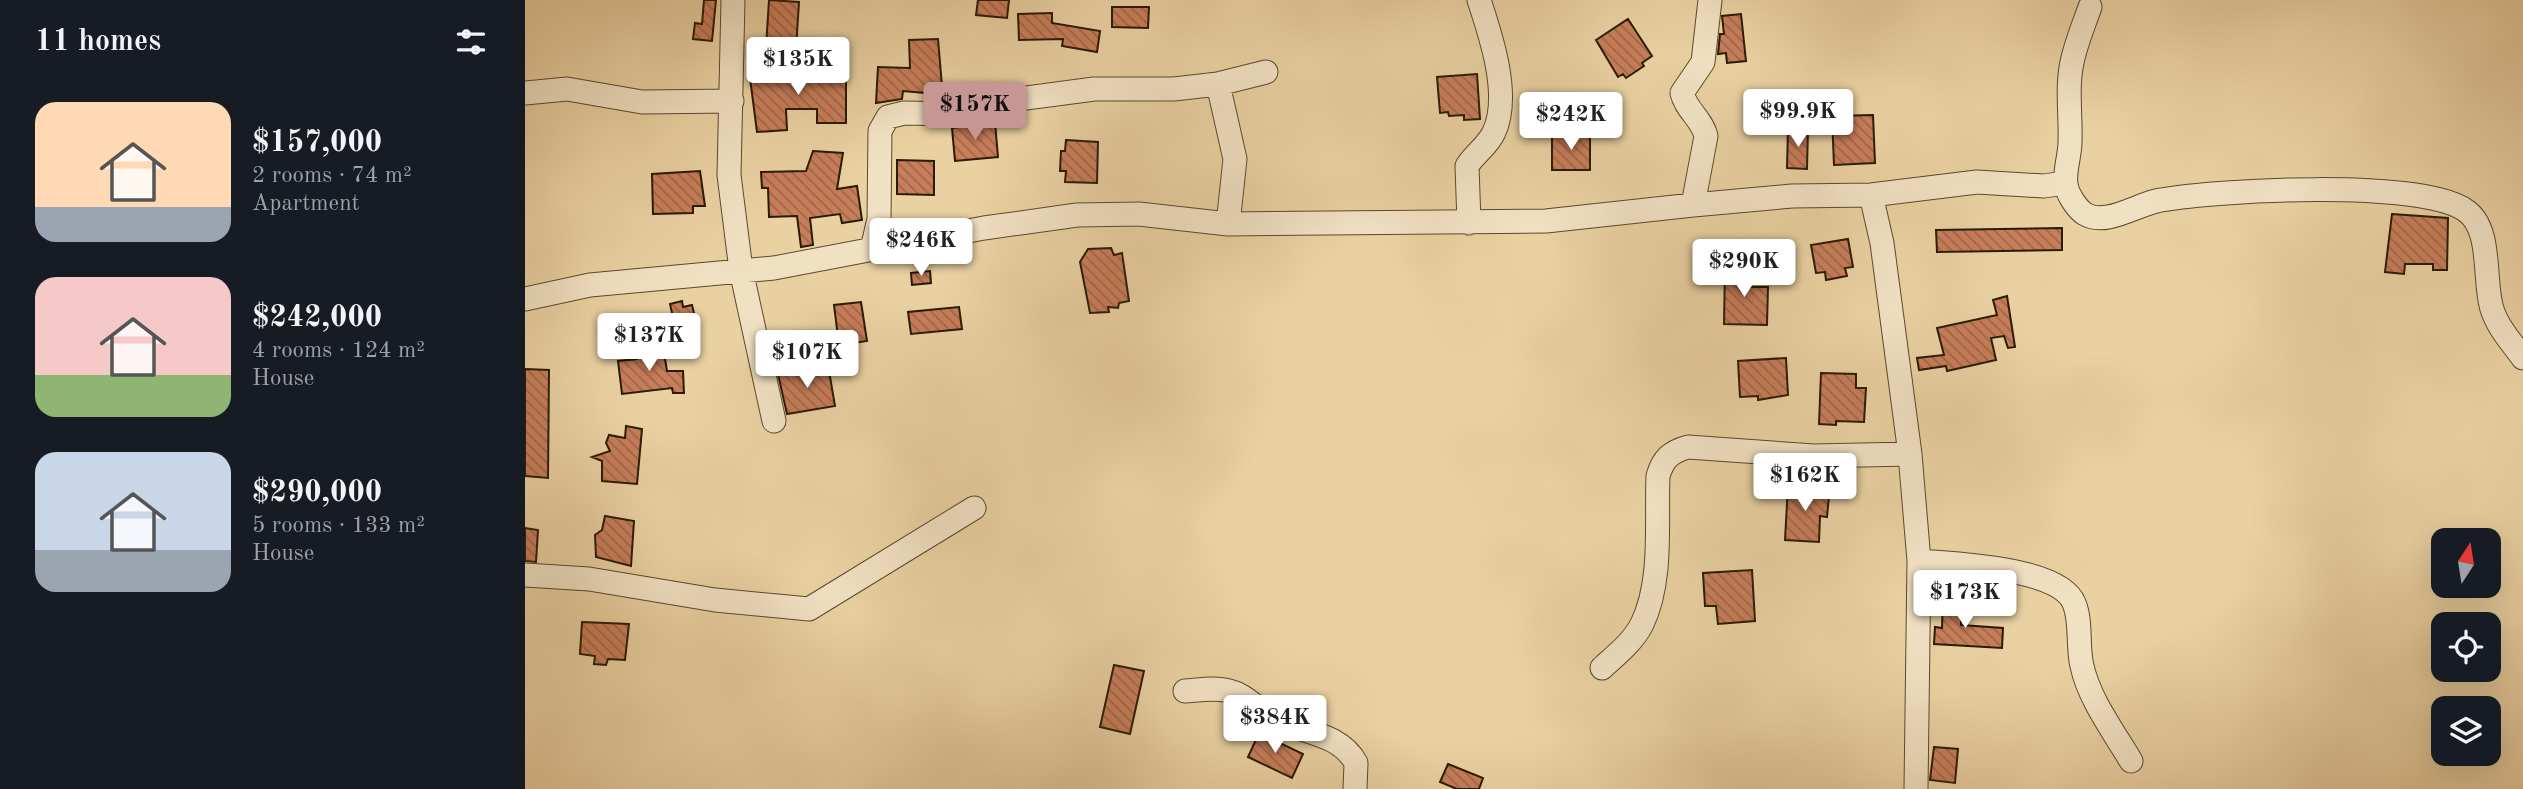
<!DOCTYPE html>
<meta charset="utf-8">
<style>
:root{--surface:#171b24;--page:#242831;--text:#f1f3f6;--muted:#9ea1a6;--accent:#c59692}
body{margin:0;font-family:"Old Standard TT",serif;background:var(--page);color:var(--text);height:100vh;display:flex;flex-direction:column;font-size:26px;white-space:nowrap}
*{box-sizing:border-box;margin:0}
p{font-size:23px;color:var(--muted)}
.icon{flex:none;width:38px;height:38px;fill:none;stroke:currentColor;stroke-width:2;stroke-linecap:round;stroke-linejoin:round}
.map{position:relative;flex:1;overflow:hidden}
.panel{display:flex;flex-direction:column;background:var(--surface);width:525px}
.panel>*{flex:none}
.needle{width:46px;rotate:12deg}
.fabs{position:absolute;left:1906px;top:528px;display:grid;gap:14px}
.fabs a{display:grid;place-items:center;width:70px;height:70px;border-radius:14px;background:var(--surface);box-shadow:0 7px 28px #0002;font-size:35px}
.price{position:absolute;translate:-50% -60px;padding:0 16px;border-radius:7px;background:#fff;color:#222;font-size:23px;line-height:46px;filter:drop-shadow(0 2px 4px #0008)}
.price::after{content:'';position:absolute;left:50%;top:42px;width:21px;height:16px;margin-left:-10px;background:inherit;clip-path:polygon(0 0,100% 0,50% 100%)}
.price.active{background:var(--accent);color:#111}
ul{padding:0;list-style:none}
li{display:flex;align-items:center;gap:21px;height:175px;padding:0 35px}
li span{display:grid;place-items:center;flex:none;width:196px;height:140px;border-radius:21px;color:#555}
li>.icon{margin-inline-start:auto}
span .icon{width:84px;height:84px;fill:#fffc;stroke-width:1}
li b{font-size:30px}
h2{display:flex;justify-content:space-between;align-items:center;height:84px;padding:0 35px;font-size:30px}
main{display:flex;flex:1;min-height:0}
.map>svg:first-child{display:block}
</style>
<main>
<section class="panel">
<h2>11 homes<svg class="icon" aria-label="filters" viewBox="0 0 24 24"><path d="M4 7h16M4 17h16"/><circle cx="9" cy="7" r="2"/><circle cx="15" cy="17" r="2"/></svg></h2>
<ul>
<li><span style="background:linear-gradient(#ffd9b3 75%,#9aa5b1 0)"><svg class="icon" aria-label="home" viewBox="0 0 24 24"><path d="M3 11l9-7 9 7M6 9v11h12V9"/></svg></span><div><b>$157,000</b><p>2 rooms · 74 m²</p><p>Apartment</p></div></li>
<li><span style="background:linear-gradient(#f6c9c9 70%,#8fb573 0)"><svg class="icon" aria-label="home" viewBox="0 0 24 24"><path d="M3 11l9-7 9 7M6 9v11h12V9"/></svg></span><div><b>$242,000</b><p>4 rooms · 124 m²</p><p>House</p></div></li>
<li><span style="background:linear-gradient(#c9d6e8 70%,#9aa5b1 0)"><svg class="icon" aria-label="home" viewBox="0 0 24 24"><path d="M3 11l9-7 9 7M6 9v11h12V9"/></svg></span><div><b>$290,000</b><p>5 rooms · 133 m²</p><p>House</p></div></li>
</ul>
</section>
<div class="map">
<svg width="1998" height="789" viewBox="0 0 1998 789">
<defs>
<pattern id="building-back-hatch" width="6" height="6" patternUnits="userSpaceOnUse" patternTransform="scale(1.75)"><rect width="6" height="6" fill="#c77e5a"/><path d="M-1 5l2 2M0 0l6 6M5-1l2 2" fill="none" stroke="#a26648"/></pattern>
</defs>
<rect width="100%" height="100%" fill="#ead1a2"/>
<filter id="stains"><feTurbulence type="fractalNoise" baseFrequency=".00286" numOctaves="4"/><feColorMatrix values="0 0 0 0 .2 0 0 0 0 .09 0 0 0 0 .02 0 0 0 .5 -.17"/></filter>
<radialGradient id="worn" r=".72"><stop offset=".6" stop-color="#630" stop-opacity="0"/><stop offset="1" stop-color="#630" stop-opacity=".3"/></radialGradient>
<!-- building -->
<path fill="url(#building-back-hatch)" stroke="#2a1a06" stroke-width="2" d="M179 0H191L187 41 168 39 170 23 177 24Z
M244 0 274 2 271 49 241 47Z
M453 0H484L482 18 451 15Z
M587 7H624L623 28 587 27Z
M527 13V23L575 31 572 52 537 46 538 39 494 40 493 14Z
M1216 14 1221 61 1202 63 1201 53 1193 54 1195 34H1199L1197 16Z
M1103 19 1127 56 1117 63 1119 66 1101 78 1098 74 1093 77 1071 40Z
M413 39 418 98 400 99V93L378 91 377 99 351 103 353 67 385 68 384 40Z
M290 71H321V123H292V109H261L262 130 232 132 225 78H230L229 74Z
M952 74 955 119 939 120V115L924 116 923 112 915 113 912 77Z
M1261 90 1264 114 1233 117 1231 94Z
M1348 115 1350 163 1309 165 1307 116Z
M470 122 473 157 430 161 427 128Z
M1263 129H1283L1282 169 1262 168Z
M1027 133H1065V170H1027Z
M541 140 573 142 572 183 540 182 541 171H535L536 151H540Z
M288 151 318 153 312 189 332 186 337 220 317 223 315 214 285 218 288 245 276 247 272 216 244 217 243 188H237L236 172 281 171Z
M372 160 409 161V195L372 194Z
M175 171 180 206H168V213L128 214 127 174Z
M1867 214 1923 218 1922 270H1908V264H1880L1879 274 1860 272Z
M1537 228V250L1412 252 1411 230Z
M1323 239 1328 267 1320 268 1322 276 1301 280 1300 272 1291 273 1286 245Z
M586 248 589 255 597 253 604 301 594 303 593 308 583 307 584 312 565 313 555 262 563 249Z
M1200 265H1222V287H1243L1242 325 1199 324Z
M405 271 406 283 387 285 386 273Z
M1482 296 1490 347 1483 348 1479 336 1466 338 1471 360 1422 371 1421 366 1394 370 1392 358 1419 355 1412 328 1472 315 1468 300Z
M157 301 158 307 167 305 173 330 152 335 145 304Z
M336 302 342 341 314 345 309 305Z
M434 307 437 329 386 334 383 312Z
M138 347 142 371H158L159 393H148L147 388 97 394 93 361 112 359 111 351Z
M1261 358 1263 395 1233 400V396L1215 397 1213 361Z
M303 365 310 406 262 414 253 374Z
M0 369 24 370 23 478 0 476Z
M1296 373 1331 374V388H1341L1339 422 1311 421V425L1294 424Z
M101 426 117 429 112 484 77 481V461L67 457 85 451 81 443 84 435 100 438Z
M1263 485 1299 487V496H1304L1302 517 1295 516 1294 542 1260 540Z
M80 516 109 521 106 566 71 557 70 535 77 530Z
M0 528 13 530 11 562 0 561Z
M1227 570 1230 621 1193 624 1191 606H1180L1178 573Z
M1418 599 1437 601 1436 625 1478 628 1477 648 1409 644 1410 627 1417 628Z
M57 622 104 624 100 660 83 659 81 665 69 664 70 656 55 654Z
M589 665 619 671 605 734 575 727Z
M734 733 778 754 767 778 723 757Z
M1409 747 1433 749 1430 783 1405 780Z
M923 764 958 778 954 789H932L915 782Z"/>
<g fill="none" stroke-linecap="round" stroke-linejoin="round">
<defs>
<path id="minor" d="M208 0 204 175 216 270 249 421
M1565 7C1559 24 1552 41 1548 58 1541 85 1546 114 1545 142 1545 155 1539 172 1541 184 1542 194 1552 209 1560 214 1581 227 1614 203 1636 200 1694 190 1893 179 1940 210 1968 228 1958 281 1967 309 1973 328 1987 343 1998 358
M693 84 710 159 703 224
M0 93 42 89 117 102 207 101
M1346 195 1357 243 1385 454 1394 561 1391 789
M1168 205 1181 136C1177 119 1161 110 1157 93L1178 62 1185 0
M944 223 942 166C950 153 963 146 969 132 986 96 966 36 954 0
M347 249 354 219 355 131 363 117 379 113 435 114 487 100 569 89H649L693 84 741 72
M0 299 65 285 249 268 459 228 552 215 614 214 703 224 1021 221 1168 205 1267 196 1346 195 1452 182 1519 186 1540 183
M1394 561C1428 564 1534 567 1549 603 1557 622 1552 646 1557 666 1564 699 1589 732 1606 761
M0 575 64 579 190 600 284 609 449 508
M1077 668C1091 655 1108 642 1117 624 1138 581 1131 522 1133 476 1138 459 1145 452 1163 447L1289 456 1385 454
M660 691C674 690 691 687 704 691 721 695 731 709 746 717 773 733 814 731 831 763L830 789"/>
</defs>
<!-- minor casing -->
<use href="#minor" stroke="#5a482d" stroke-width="25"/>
<!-- minor -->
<use href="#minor" stroke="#f1e1c3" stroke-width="23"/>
</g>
<rect width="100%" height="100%" filter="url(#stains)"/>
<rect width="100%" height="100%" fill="url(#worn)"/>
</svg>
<div class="fabs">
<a><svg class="needle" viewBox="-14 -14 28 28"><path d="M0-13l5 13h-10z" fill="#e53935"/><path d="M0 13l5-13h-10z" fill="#9ea1a6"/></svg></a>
<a><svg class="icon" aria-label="locate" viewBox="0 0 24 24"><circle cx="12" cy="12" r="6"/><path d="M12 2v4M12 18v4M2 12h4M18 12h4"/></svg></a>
<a><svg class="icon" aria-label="layers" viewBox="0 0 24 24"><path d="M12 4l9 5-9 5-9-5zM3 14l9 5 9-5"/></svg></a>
</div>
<b class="price" style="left:273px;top:97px">$135K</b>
<b class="price active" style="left:450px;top:142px">$157K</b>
<b class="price" style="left:1273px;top:149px">$99.9K</b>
<b class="price" style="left:1046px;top:152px">$242K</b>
<b class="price" style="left:396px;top:278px">$246K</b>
<b class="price" style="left:1219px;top:299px">$290K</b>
<b class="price" style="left:124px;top:373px">$137K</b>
<b class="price" style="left:282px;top:390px">$107K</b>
<b class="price" style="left:1280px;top:513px">$162K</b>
<b class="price" style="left:1440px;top:630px">$173K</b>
<b class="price" style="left:750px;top:755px">$384K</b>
</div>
</main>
